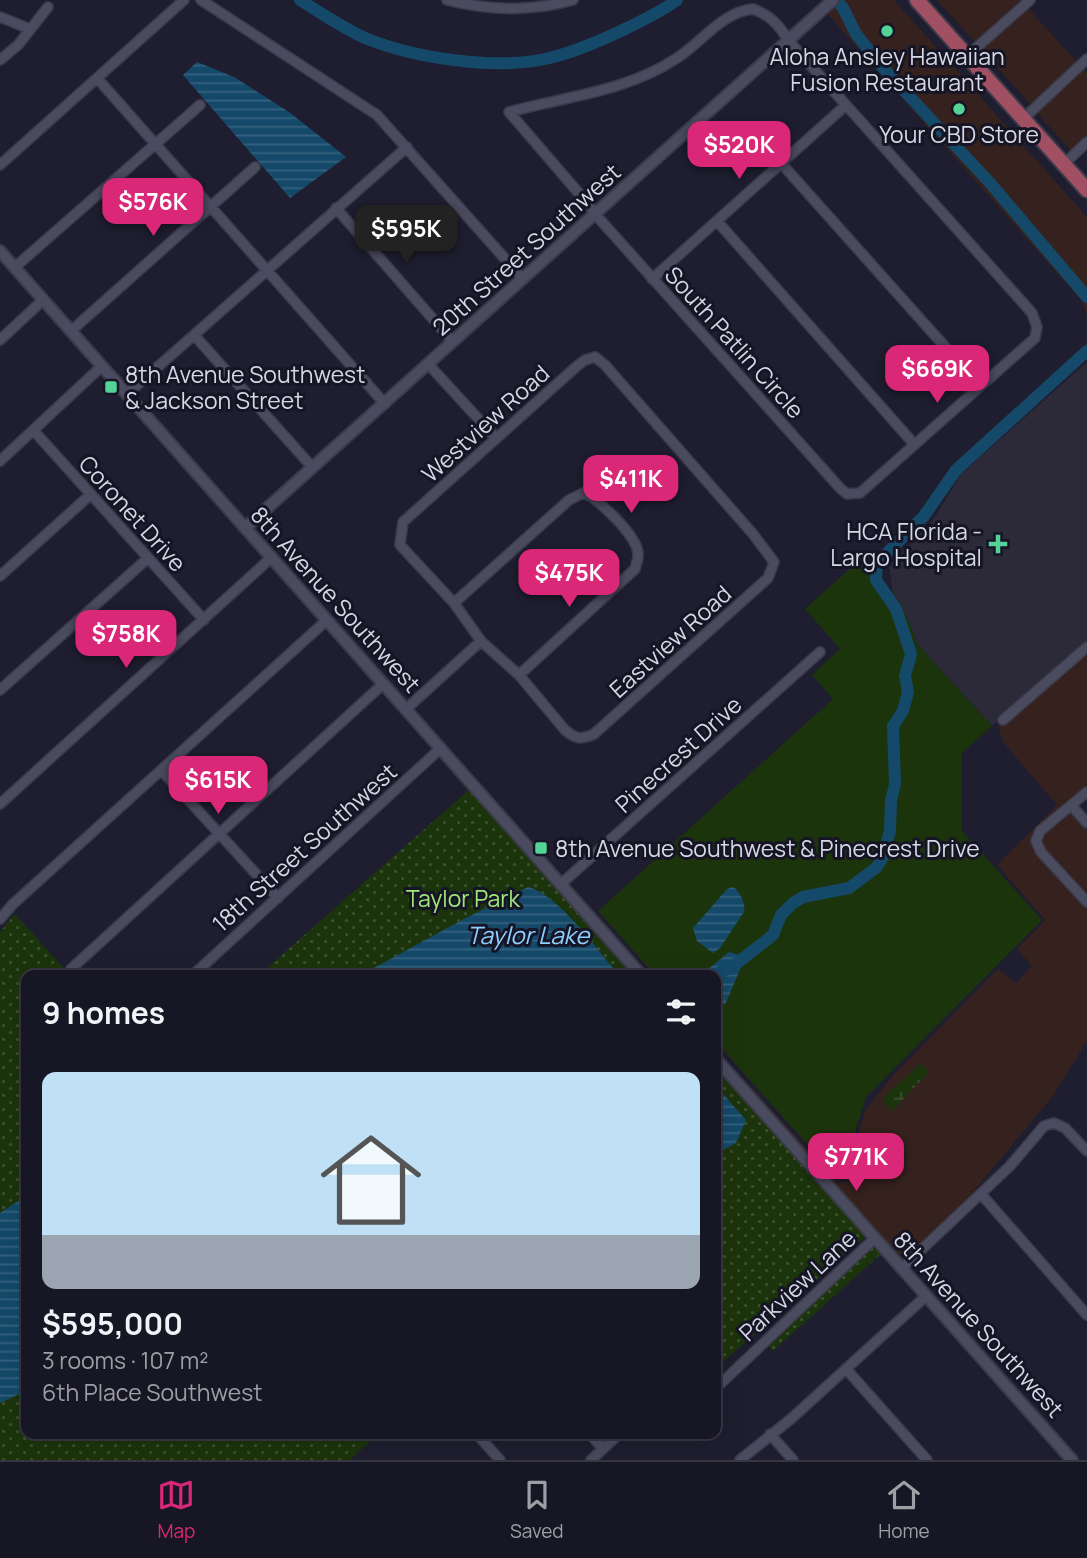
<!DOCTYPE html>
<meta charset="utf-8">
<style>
:root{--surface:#171624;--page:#201f2c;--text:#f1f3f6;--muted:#9e9fa6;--line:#363541;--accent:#db2777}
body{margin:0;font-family:Manrope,sans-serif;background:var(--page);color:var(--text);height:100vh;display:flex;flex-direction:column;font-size:26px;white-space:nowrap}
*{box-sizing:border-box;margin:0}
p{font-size:23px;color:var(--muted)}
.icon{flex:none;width:38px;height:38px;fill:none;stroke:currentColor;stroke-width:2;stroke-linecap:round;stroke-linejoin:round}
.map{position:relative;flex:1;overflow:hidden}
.sheet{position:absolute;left:21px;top:970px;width:700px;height:469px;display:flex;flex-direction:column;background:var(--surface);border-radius:14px;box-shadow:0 7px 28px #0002,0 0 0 2px var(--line)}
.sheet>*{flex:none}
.price{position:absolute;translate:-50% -60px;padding:0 16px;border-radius:14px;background:var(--accent);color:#fff;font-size:23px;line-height:46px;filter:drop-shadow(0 2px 4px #0008)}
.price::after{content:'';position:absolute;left:50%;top:42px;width:21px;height:16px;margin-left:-10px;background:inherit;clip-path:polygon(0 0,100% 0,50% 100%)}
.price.on{background:#222;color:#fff}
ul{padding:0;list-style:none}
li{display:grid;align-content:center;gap:14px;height:371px;padding:0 21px}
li+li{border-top:2px solid var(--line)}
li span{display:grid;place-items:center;height:217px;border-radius:14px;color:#555}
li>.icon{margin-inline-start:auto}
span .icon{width:126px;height:126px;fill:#fffc;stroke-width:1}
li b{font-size:30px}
h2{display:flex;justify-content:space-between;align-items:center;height:84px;padding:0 21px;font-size:30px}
.menu{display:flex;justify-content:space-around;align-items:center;height:98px;border-top:2px solid var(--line);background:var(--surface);font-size:19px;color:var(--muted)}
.menu a{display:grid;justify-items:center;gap:4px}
.menu .on{color:var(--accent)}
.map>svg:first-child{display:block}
</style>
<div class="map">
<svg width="1087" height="1460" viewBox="0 0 1087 1460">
<defs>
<pattern id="wetland-marsh" width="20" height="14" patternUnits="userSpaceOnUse" patternTransform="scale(1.75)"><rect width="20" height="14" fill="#1c340c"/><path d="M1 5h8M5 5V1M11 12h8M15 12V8" fill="none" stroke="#3c512f"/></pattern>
<pattern id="park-dots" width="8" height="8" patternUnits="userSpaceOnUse" patternTransform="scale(1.75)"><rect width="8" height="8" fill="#1c340c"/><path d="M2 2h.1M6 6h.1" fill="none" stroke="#3c512f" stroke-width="1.8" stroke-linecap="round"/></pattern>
<pattern id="water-rules" width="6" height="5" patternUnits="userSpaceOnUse" patternTransform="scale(1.75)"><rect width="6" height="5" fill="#144969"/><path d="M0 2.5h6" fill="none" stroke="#35627e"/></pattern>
</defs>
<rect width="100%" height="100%" fill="#1f1e30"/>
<!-- commercial -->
<path fill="#35221e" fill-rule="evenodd" d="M839 0H894L1087 217V317L1082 301 826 12Z
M937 0H1020L1022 2 976 43Z
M1027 7 1077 62 1032 106 981 49Z
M1082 68 1087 73V137L1072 151 1036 112Z
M1087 342V358L1037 402Z
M1087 652V787L1031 839V844L1037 854 1087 908V1041L1053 1096 957 1211 902 1260 748 1089 751 1087 838 1183H843L852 1174V1169L870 1153V1148L858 1134 866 1109 894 1074 998 969 1016 983 1032 966 1017 949 1044 922V918L997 865 1057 805 1004 743 998 727ZM921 1063 929 1072 892 1110 882 1099Z
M1071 811 1087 829V896L1040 844 1043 833Z"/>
<!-- medical -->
<path fill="#2c2938" d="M1087 362V640L992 726 918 645 902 606 893 594 889 565 931 523 961 474Z"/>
<!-- green -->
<path fill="#1c340c" d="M861 559 902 606 918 645 992 726 962 753V831L1042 920 866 1097 854 1135 868 1150 848 1168 850 1172 840 1181 716 1042V975H655L598 911 833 699 812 675 840 649 805 609Z"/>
<!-- wetland -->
<path fill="url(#wetland-marsh)" d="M921 1063 929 1072 892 1111 882 1099Z"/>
<!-- park -->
<path fill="url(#park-dots)" d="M470 789 634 975H259Z
M15 914 70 975H26V1433H379L350 1460H0V932Z
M716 1066 866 1236 716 1368Z
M874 1244 882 1253 773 1351 767 1345Z"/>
<!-- water -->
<path fill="url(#water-rules)" d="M197 62 234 77 289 112 346 157 290 198 183 75Z
M528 887C558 894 598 951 619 975H361L464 919Z
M733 887C740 891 746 904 744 912L720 948 713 953 697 941 693 928 727 889Z
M729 952 745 957 726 1003 717 1011V1025L716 975H701Z
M716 1086 746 1120 736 1143 716 1154Z
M26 1196V1391L0 1403V1213Z"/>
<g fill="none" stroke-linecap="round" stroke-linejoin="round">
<!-- river -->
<path stroke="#144969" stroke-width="12" d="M300 0C321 13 343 28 365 38 414 58 493 70 545 59 573 53 600 41 625 29 643 20 661 12 677 0
M836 0 843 8 856 34 885 70 990 183 1087 297
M714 975 732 967 773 935 781 915 793 903 803 897 849 888 876 868 882 859 890 831 891 801 895 784 893 726 903 711 908 692 905 676 911 654 896 609 876 580 877 563 924 516 956 470 1087 351"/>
<defs>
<path id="minor" d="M201 0 377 115 523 279
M447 0C490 11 530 12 573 0
M753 9C770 15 779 25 788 40L1032 313 1037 327 1035 338 860 493 847 494 840 488 595 214 589 205 509 112C567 96 626 92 677 58 702 42 722 12 753 9Z
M0 17 30 29
M967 56 1030 0
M0 60 18 45 48 7
M97 78 385 404
M1023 119 1087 59
M781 163 980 386
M1064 164 1087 142
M0 165 184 0
M336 208 453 342
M717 221 914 444
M15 267 200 105
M652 279 846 105
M71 331 255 167
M195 336 313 468
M0 340 43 300
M595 357 605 365 753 534 774 562 768 578 594 734C581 740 576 739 565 730L519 675 481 641 454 603 400 545 403 522 577 366 585 360Z
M429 365 496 438
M127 394 407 147
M34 431 204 620
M0 461 102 366
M0 576 90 495
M454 603 569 500 583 493C599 499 636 535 638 553 639 558 636 564 635 569L519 675
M0 690 147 559
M406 709 481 641
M1003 720 1087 647
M162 771 278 898
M1087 792 1040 831 1036 841 1041 852 1087 902
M0 804 272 557
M1071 805 1087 823
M561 884 820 652
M0 919 13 904 327 620
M71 969 383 684
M193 975 441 748
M981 1194 1087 1315
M902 1268 1010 1166 1044 1126 1054 1123 1065 1128 1087 1151
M847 1370 927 1460
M716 1388 875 1238
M476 1433 500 1460
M589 1433 603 1449
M770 1434 793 1460
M591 1460 620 1433
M740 1460 792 1418 926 1296"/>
<path id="tertiary" d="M0 251 641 975
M245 528 833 0
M716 1059 1072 1460"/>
<path id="primary" d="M917 0 1087 190"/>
</defs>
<!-- minor casing -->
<use href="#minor" stroke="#3a3a49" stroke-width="12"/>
<!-- tertiary casing -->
<use href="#tertiary" stroke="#3a3a49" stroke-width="14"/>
<!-- primary casing -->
<use href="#primary" stroke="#3a3a49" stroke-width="18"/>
<!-- minor -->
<use href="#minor" stroke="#4b4b60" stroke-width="9"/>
<!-- tertiary -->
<use href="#tertiary" stroke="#4b4b60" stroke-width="10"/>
<!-- primary -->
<use href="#primary" stroke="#a14f62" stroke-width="14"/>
</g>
<!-- markers -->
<g fill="#53d396" stroke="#161526" stroke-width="2.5">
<circle cx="887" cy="31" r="7"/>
<circle cx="959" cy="109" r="7"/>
<rect x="104" y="380" width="14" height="14" rx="3.5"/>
<path d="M994.5 533.5h7v7h7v7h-7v7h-7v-7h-7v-7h7z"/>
<rect x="534" y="841" width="14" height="14" rx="3.5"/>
</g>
<g text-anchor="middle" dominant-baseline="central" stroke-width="6" stroke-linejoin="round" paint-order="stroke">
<!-- poi labels -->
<g font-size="23" fill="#d6d7e3" stroke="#161526">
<text x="887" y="56">Aloha Ansley Hawaiian<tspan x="887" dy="26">Fusion Restaurant</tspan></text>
<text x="959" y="134">Your CBD Store</text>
<text x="125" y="374" text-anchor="start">8th Avenue Southwest<tspan x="125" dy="26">&amp; Jackson Street</tspan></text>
<text x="982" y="531" text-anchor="end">HCA Florida -<tspan x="982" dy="26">Largo Hospital</tspan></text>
<text x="555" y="848" text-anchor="start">8th Avenue Southwest &amp; Pinecrest Drive</text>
</g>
<!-- street labels -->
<g font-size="23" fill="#d6d7e3" stroke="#161526">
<text transform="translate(526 249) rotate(-42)">20th Street Southwest</text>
<text transform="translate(735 342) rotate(48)">South Patlin Circle</text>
<text transform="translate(485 423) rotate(-42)">Westview Road</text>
<text transform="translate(133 513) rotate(48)">Coronet Drive</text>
<text transform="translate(336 599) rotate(48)">8th Avenue Southwest</text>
<text transform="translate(670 641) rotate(-42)">Eastview Road</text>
<text transform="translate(678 754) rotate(-42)">Pinecrest Drive</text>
<text transform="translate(304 847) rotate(-42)">18th Street Southwest</text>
<text transform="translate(797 1285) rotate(-43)">Parkview Lane</text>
<text transform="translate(979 1324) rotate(48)">8th Avenue Southwest</text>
</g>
<!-- park labels -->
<g font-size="23" fill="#a0e577" stroke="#161526">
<text x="463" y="898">Taylor Park</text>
</g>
<!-- water labels -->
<g font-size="24" font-style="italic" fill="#8ccffe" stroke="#161526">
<text x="528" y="934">Taylor Lake</text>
</g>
</g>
</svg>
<b class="price" style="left:739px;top:181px">$520K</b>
<b class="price" style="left:153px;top:238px">$576K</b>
<b class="price on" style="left:406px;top:265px">$595K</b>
<b class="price" style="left:937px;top:405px">$669K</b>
<b class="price" style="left:631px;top:515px">$411K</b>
<b class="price" style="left:569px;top:609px">$475K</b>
<b class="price" style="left:126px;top:670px">$758K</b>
<b class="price" style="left:218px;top:816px">$615K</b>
<b class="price" style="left:856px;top:1193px">$771K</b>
<section class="sheet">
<h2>9 homes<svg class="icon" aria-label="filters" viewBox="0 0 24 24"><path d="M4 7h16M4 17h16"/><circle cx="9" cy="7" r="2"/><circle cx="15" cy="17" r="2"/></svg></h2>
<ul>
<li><span style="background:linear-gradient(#bfe0f5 75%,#9aa5b1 0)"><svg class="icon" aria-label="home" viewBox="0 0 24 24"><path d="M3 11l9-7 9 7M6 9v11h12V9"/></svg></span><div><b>$595,000</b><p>3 rooms · 107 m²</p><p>6th Place Southwest</p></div></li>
</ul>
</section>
</div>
<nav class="menu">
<a class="on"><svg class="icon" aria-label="map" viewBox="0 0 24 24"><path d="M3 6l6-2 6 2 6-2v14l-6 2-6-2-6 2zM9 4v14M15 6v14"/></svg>Map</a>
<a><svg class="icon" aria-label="saved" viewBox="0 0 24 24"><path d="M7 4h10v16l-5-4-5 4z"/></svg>Saved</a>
<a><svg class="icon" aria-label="home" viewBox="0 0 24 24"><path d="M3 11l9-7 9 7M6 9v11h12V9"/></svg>Home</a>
</nav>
